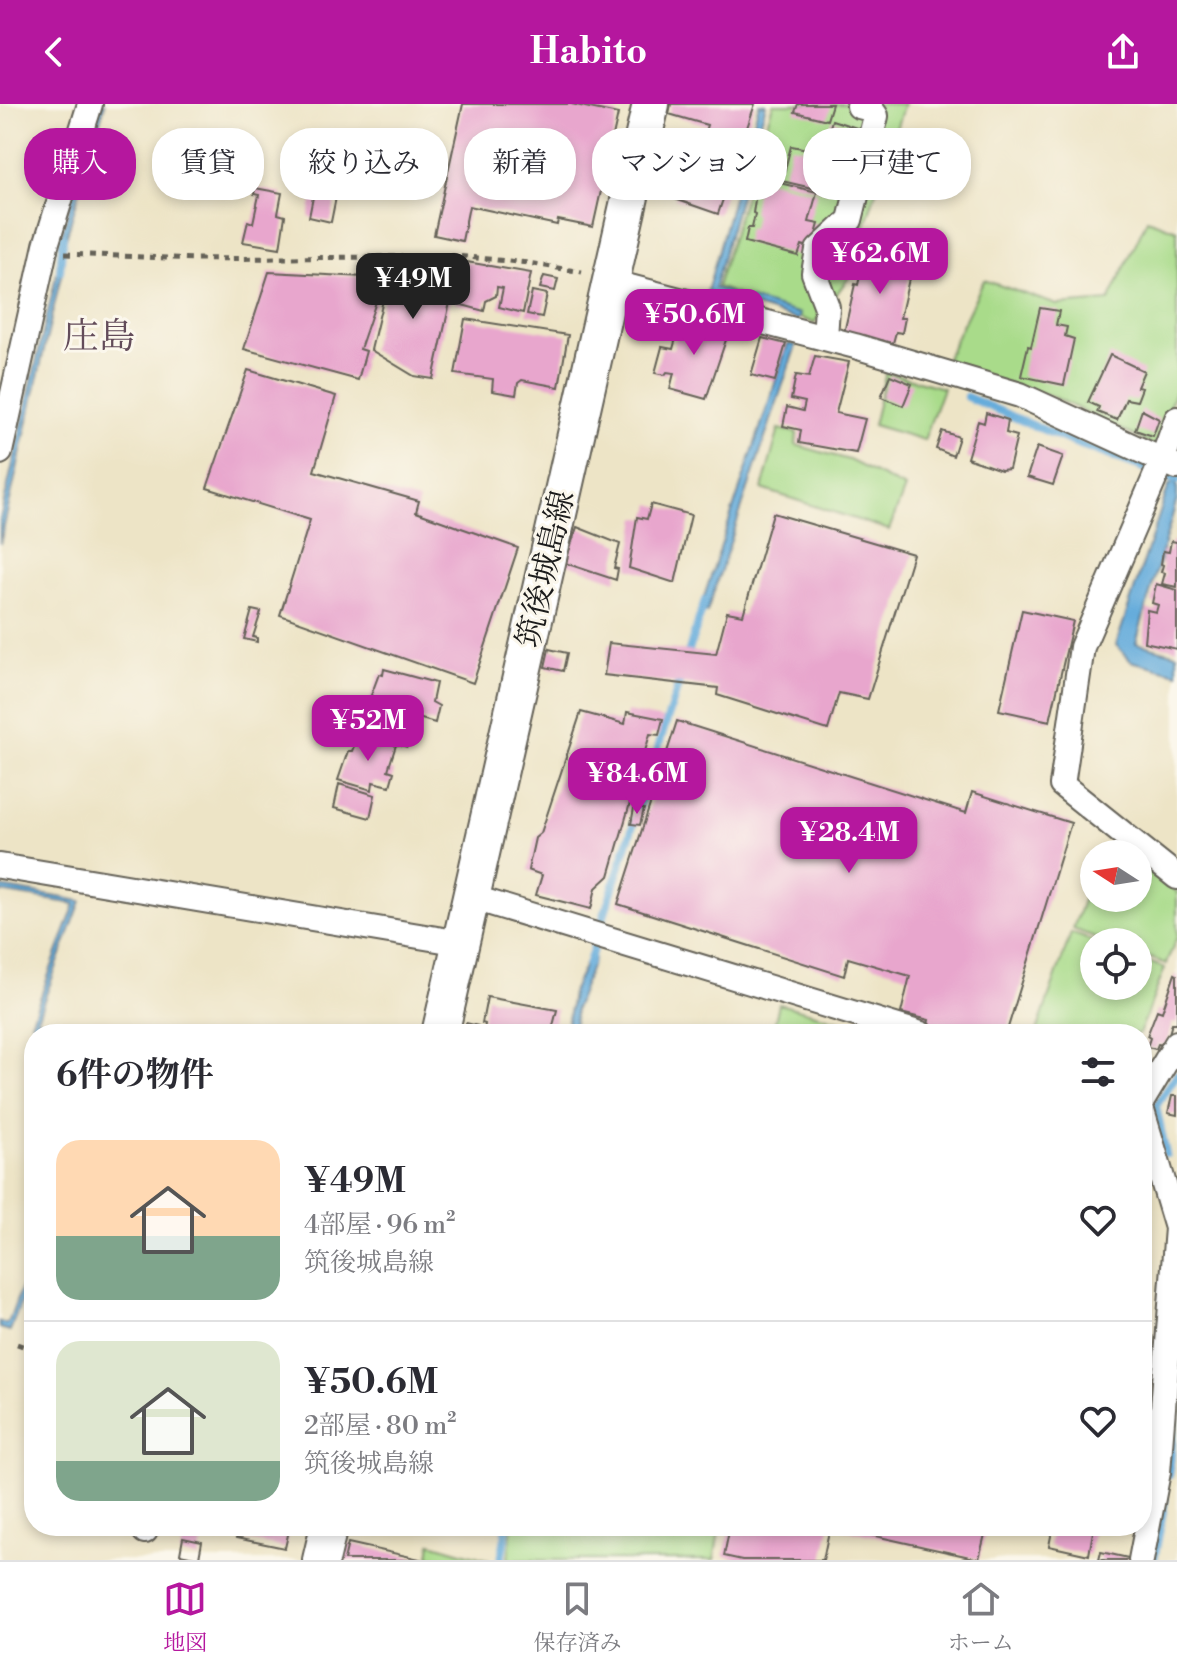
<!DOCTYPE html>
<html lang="ja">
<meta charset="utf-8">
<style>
:root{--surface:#fff;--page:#f7f7f7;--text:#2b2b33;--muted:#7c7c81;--line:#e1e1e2;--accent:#b5179e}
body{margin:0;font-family:"Libre Bodoni","Noto Serif JP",serif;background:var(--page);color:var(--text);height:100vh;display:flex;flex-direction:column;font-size:30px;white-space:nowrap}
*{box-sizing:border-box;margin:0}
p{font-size:26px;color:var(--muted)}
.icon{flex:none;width:44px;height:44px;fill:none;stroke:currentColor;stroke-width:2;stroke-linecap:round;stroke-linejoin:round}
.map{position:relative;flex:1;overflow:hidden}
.panel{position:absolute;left:24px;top:920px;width:1128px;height:512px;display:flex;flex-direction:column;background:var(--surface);border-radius:32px;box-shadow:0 4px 12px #0003}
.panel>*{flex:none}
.banner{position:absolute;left:24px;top:24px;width:1130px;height:72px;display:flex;gap:16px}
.needle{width:52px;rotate:282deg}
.tools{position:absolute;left:1080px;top:736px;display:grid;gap:16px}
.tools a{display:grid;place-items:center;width:72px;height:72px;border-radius:50%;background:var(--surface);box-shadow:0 4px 12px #0003;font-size:40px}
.price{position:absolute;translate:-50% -68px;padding:0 18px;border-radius:16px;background:var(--accent);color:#fff;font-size:26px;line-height:52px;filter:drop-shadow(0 2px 4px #0008)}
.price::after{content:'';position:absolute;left:50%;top:48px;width:24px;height:18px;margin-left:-12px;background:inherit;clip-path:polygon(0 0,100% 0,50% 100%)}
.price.selected{background:#222;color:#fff}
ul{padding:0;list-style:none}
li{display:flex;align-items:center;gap:24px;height:200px;padding:0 32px}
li+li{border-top:2px solid var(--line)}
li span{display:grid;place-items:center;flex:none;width:224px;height:160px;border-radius:24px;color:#555}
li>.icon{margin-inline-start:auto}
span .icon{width:96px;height:96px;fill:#fffc;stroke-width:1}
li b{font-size:34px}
h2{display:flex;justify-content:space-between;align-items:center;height:96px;padding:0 32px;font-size:34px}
.chip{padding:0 28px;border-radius:32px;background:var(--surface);box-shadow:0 4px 12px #0003;font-size:28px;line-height:72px}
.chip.selected{background:var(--accent);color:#fff}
header{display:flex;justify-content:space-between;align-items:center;height:104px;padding:0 32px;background:var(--accent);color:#fff;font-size:36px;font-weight:700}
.tabs{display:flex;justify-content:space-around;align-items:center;height:112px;border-top:2px solid var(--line);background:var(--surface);font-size:22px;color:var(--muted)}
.tabs a{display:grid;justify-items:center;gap:4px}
.tabs .selected{color:var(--accent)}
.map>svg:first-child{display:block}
</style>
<header><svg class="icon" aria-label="back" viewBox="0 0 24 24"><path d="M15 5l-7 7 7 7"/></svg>Habito<svg class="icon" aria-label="share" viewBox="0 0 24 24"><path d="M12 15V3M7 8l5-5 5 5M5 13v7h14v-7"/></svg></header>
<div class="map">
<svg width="1177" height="1456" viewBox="0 0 1177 1456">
<rect width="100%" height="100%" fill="#fbf7ec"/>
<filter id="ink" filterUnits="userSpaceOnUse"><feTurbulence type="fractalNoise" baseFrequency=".0125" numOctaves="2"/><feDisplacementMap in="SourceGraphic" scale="16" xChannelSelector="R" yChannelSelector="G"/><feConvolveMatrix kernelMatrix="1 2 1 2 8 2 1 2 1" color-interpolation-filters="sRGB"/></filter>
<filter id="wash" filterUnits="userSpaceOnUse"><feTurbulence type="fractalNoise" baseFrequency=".006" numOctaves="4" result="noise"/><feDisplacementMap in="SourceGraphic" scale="32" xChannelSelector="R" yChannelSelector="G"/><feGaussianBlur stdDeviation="1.8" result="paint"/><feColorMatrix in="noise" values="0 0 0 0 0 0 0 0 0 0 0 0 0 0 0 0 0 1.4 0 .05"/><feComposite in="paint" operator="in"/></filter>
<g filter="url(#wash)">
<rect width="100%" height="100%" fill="#ede4c6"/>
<!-- green -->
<path fill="#a9db8a" stroke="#627c53" stroke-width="2" d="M773 0H904L848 175 814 219 717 183Z
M1147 115 1177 126V282L1155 342 1052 292 943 261 984 176 1057 201 1109 197Z
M886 268 943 284 924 336 873 321Z
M779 325 797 329 796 341 849 356 905 384 889 426 762 385Z
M1138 757 1177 788V833L1166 860 1138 849V838H1108L1073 825 1094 765V794H1138Z
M1071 829 1095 838 1094 882H1138V854L1165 864 1139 930H1036Z
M779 900 888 930H772Z
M512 1422H720L714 1456H508Z
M431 1439 489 1456H446L429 1452Z"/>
<!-- water -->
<path fill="#65acdb" stroke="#40647c" stroke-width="2" d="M99 0H105L64 141 59 140Z
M759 0H766L714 184 800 210 798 216 707 188Z
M60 155 64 158 0 440V416Z
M788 240 796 241 707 508 700 505Z
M1177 378V395L1136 539 1177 550V569L1131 557 1116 541 1169 381Z
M0 783 81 797 37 915 78 930H62L31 919 75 800 0 788Z
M590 850 594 855 575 905 574 930H566L572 888Z
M34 1149V1164L10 1227 0 1224V1218L6 1220 9 1217Z"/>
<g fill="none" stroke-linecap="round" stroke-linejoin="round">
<!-- stream -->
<path stroke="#65acdb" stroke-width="8" d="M60 167 63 133
M967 293 1072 338 1177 376
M686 556 705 496
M588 861 681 573
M1166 1050 1156 1002 1177 970
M1169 1371 1177 1288
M501 1456 507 1422
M1154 1456 1165 1396"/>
</g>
<g id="blocks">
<!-- building -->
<path fill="#e8a6cd" d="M463 0H571L618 10 593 123 558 116 557 121 469 102 462 137 434 131Z
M671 0H755L718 110 675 95 679 82 688 83 707 21 669 10Z
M798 0H832L827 16 795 8Z
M832 16 866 27 848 83 839 82 840 77 832 75 829 88 782 77 791 42 819 47 823 29 828 30Z
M870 60 885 63 880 88 864 84Z
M758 76H767L817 88 809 118 819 120 812 144 802 141 798 152 745 138 748 124H752L755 110 753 109Z
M255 84 282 89 278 110 285 112 280 144 243 138 248 117 253 119 259 91 254 90Z
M314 88 336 93 331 118 309 113Z
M866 144 914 153 900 214H905L902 229 896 228 893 239 844 229 855 180 858 181Z
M461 157 531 169 523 209 499 203 503 184 497 183 496 192 486 197 484 207 455 199Z
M391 163 455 176 433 275 414 272 371 246Z
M269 168 384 174 360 245 366 247 358 276 244 245Z
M544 172 558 175 555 187 540 184Z
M532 187 547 190 542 213 527 210Z
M1040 204 1059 207 1056 221 1067 223 1065 232 1074 235 1064 281 1021 272 1028 242 1031 243Z
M465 215 568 231 559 283 522 276 518 279 516 291 492 287 493 275 455 270Z
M681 216 704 221 705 216 717 218V221L730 224 706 295 670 285 674 269 667 268 665 271 655 269 662 243 673 245Z
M762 234 786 240 775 277 751 271Z
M1110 251 1144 267 1137 283 1142 284 1137 297 1126 295 1117 316 1097 308 1099 303 1088 298Z
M815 252 849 258 836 309 865 315 856 349 799 339 801 326 783 322 787 303 803 307 805 298 791 295 796 271 809 273Z
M248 266 336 292 314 367 419 397 416 408 518 444 473 579 280 511 310 416 207 384Z
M890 271 912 280 903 302 881 293Z
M1142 306 1159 315 1153 332 1135 326Z
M986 309 1008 316 1006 329 1017 332 1009 365 1001 366 967 354 978 317 984 319Z
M942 327 959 333 953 352 936 345Z
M1037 343 1063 352 1053 381 1027 373Z
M651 400 691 411 675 479 629 464 637 413 647 415Z
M773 409 913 450 868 595 839 589 828 626 717 591 718 584 604 571 609 539 716 550 727 508 743 511Z
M577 423 620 440 614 464 618 465 616 476 565 459Z
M1171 437 1177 438V483L1162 480 1165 469 1161 468 1163 461 1161 460 1163 447 1169 448Z
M1156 480 1177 486V545L1144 538 1147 506 1156 508 1158 501 1152 499Z
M252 506 261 508 253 533 257 534V538L244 535Z
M1022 506 1073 517 1050 617 999 606Z
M549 545 567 549 563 567 545 563Z
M384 565 436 579 432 598 439 602 435 619 411 612 408 630 402 628 400 635 407 637V643L397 640 398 636 389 634 365 621 366 614 363 613 379 570 383 571Z
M581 608 625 620 627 608 663 615 659 631 650 630 609 772 596 784 591 805 536 791 542 771 528 766 535 734 541 729Z
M677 617 966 709 972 688 1071 719 1006 930H956L928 921 929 916 901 909 910 872 848 854 844 872 618 800Z
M359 630 396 641 388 666 394 668 390 682 373 678 372 686 338 676 348 647H352Z
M339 680 375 691 370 714 334 704Z
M634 704 644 705 640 721 631 720Z
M1175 870 1177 871V919H1172L1166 941 1158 940 1156 945 1147 943 1150 934 1147 932 1157 906 1162 908Z
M487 893 557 906 551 930H497L484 927 485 920 482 919Z
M466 919 478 922 476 930 464 928Z
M1172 992H1177V1011L1168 1009Z
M238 1422H290L285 1444 236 1434Z
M730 1422H830L823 1456H742L724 1452Z
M830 1422H987L979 1455Z
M1053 1422H1094L1089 1451 1049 1442Z
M183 1434 202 1438 199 1454 180 1450Z
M348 1439 420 1455 419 1456H344Z
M1101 1448 1133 1455V1456H1099Z"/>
</g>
</g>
<g filter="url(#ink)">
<use href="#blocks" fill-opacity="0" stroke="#656258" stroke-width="2"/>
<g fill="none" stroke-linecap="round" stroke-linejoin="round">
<defs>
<path id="street" d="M611 178 855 242 1020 291 1177 363
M825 234 827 203 814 169 818 146 850 116 876 12 871 5 859 2
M1177 315 1162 357 1082 543 1062 681 1177 773
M0 348 46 141 90 0
M0 762 461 839
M471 793 921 930
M1142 997 1177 939
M145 1427 146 1422
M1141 1456 1158 1368 1177 1124 1142 1007"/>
<path id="secondary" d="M440 930 651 0
M321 1456 329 1422"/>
</defs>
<!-- street casing -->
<use href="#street" stroke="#656258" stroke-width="28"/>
<!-- secondary casing -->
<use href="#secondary" stroke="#656258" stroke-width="40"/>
<!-- path -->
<path stroke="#656258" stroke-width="5" stroke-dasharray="6 6" stroke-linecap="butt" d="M65 150 196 155 457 152 528 159 582 168
M17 1240 34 1246"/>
<!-- street -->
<use href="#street" stroke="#fff" stroke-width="24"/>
<!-- secondary -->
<use href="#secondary" stroke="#fff" stroke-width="36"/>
</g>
</g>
<g text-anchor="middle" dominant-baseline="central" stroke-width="6" stroke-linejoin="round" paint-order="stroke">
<!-- street labels -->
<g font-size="32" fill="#1c1c1c" stroke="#fbf7ec">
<text transform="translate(546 465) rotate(-77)">筑後城島線</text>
</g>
<!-- quarter labels -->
<g font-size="36" fill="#634c5a" stroke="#fbf7ec">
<text x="99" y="233">庄島</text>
</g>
</g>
</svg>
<div class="tools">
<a><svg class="needle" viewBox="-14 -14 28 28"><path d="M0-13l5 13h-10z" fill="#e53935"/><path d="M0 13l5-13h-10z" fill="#7c7c81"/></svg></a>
<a><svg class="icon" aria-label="locate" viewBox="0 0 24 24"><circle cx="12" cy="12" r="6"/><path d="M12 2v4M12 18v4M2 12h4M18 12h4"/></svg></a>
</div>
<b class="price" style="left:880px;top:192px">¥62.6M</b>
<b class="price selected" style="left:413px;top:217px">¥49M</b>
<b class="price" style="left:694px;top:253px">¥50.6M</b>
<b class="price" style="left:368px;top:659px">¥52M</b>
<b class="price" style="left:637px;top:712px">¥84.6M</b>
<b class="price" style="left:849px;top:771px">¥28.4M</b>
<div class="banner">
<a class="chip selected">購入</a>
<a class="chip">賃貸</a>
<a class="chip">絞り込み</a>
<a class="chip">新着</a>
<a class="chip">マンション</a>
<a class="chip">一戸建て</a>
</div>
<section class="panel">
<h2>6件の物件<svg class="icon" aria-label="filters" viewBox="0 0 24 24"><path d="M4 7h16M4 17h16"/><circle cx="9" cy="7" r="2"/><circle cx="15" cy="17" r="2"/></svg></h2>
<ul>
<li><span style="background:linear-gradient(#ffd9b3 60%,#7fa58c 0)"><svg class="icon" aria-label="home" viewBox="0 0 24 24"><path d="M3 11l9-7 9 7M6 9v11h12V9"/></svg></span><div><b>¥49M</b><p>4部屋 · 96 m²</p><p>筑後城島線</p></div><svg class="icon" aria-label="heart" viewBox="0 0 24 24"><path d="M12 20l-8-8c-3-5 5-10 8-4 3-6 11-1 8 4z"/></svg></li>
<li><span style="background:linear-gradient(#dfe7d0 75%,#7fa58c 0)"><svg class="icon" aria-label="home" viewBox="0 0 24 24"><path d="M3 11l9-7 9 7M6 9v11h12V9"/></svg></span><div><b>¥50.6M</b><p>2部屋 · 80 m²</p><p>筑後城島線</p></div><svg class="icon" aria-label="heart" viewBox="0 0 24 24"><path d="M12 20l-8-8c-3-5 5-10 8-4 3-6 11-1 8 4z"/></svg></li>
</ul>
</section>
</div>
<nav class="tabs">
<a class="selected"><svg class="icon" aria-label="map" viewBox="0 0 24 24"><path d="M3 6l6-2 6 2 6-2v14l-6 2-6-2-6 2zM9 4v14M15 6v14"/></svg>地図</a>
<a><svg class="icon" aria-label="saved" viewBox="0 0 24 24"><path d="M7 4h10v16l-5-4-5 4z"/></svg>保存済み</a>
<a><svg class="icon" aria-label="home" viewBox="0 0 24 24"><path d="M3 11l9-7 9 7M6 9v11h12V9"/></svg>ホーム</a>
</nav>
